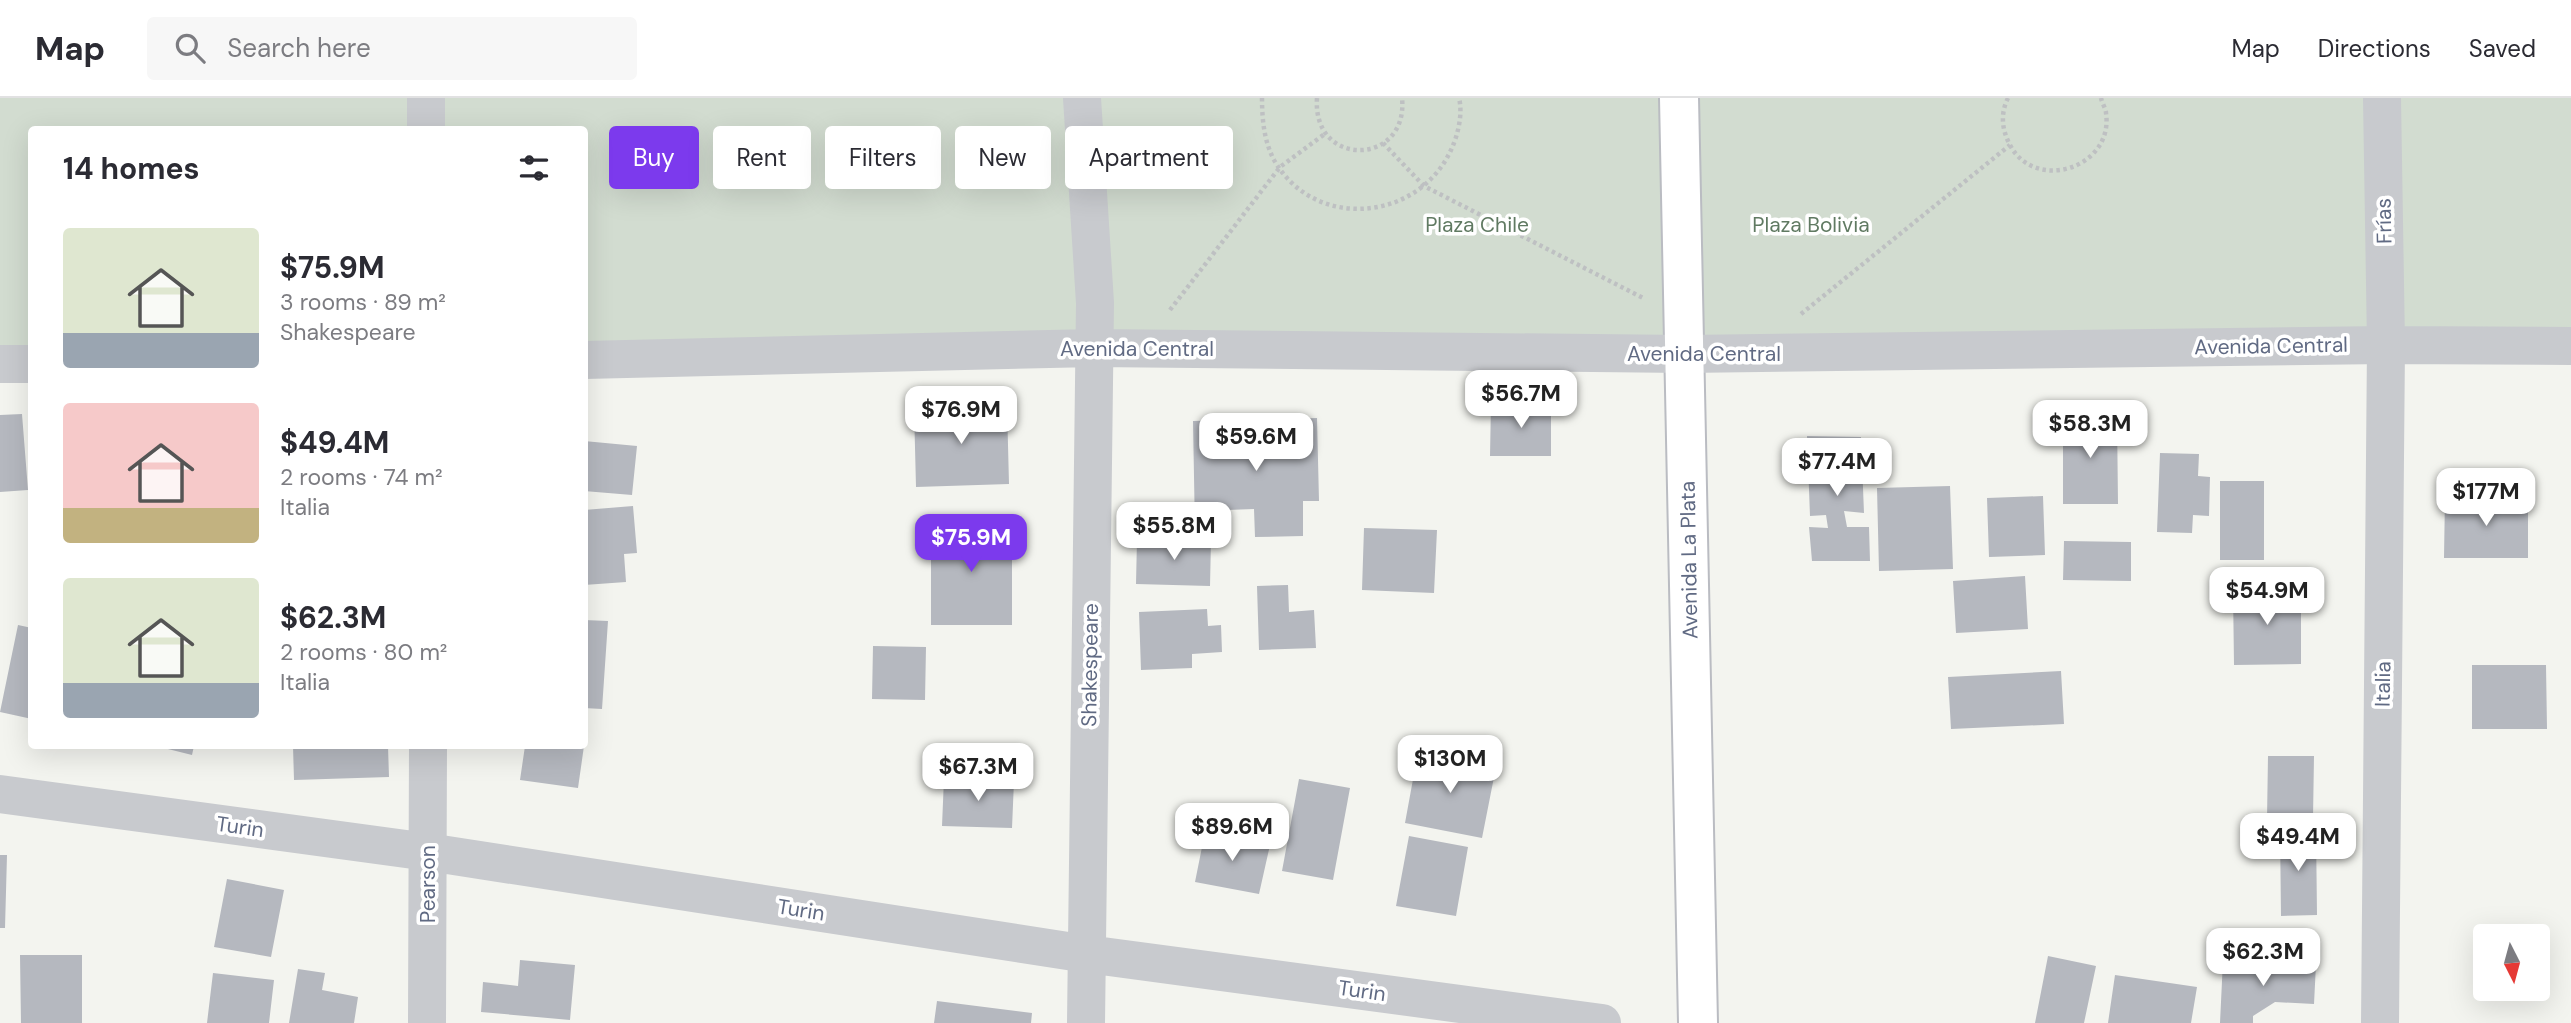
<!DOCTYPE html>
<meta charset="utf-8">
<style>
:root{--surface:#fff;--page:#f7f7f7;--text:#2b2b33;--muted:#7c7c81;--line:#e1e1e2;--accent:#7c3aed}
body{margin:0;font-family:"DM Sans",sans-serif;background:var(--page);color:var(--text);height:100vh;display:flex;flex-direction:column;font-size:26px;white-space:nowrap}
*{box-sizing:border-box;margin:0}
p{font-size:23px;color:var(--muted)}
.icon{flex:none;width:38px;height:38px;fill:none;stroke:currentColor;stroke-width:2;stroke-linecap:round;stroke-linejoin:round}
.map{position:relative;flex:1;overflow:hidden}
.side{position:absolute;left:28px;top:28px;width:560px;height:623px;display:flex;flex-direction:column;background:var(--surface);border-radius:7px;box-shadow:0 7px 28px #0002}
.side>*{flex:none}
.hud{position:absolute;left:609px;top:28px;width:665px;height:63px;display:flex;gap:14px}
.needle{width:46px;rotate:174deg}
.buttons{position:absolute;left:2473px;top:826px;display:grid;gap:14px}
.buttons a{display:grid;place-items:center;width:77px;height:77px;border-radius:7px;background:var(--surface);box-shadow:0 7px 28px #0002;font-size:35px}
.price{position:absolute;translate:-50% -60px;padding:0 16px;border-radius:14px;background:#fff;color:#222;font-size:23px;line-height:46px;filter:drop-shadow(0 2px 4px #0008)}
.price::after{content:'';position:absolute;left:50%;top:42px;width:21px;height:16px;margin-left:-10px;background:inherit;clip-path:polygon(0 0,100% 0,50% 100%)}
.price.selected{background:var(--accent);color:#fff}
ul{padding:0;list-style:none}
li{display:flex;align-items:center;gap:21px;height:175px;padding:0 35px}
li span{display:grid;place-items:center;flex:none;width:196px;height:140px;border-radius:7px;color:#555}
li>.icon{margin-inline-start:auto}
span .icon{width:84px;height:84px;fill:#fffc;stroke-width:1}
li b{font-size:30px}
h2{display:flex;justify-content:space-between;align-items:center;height:84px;padding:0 35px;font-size:30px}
.pill{padding:0 24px;border-radius:7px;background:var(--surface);box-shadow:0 7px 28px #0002;font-size:24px;line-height:63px}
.pill.selected{background:var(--accent);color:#fff}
header{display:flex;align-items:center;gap:42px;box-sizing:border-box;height:98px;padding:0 35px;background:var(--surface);border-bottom:2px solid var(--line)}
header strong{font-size:33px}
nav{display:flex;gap:38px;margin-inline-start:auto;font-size:24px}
.search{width:490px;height:63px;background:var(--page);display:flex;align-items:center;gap:18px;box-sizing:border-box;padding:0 24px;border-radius:7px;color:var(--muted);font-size:26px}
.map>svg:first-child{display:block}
</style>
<header>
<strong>Map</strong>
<div class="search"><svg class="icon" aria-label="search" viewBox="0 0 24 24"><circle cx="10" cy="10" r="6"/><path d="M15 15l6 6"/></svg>Search here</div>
<nav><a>Map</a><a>Directions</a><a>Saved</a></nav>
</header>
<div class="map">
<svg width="2571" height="925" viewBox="0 0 2571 925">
<rect width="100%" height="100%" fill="#f3f4ef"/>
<!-- green -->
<path fill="#d2dcd0" d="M0 0H2571V252L585 264 584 32H32L31 264H0Z"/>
<!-- building -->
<path fill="#b5b8bf" d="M1491 305H1551V358H1490Z
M1007 308 1009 386 916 389 914 310Z
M22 316 28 392 0 394V317Z
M2117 318 2118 406H2063V319Z
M1317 320 1319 403H1303V438L1255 439 1254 411 1227 412V432L1195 433 1193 323Z
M1807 338 1861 339 1864 415 1844 413 1847 429H1869L1870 463H1812L1809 429 1828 430 1826 417 1810 418Z
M584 343 637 348 632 397 584 393Z
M2160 355 2199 356 2198 378 2210 379 2209 418 2193 417 2192 435 2157 434Z
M2220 383H2264V462H2220Z
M1950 388 1953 471 1879 473 1877 390Z
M2043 398 2045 457 1989 459 1987 400Z
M2445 399 2528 400V460H2444Z
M633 408 637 455 624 456 626 484 584 487V412Z
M931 425 1012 426V527H931Z
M1364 430 1437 432 1434 495 1362 492Z
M1137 441 1211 442 1210 488 1136 486Z
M2064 443 2131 444V483L2063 482Z
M2025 478 2028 531 1956 535 1953 483Z
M1288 487 1289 514 1314 512 1316 550 1259 552 1257 488Z
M2233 492H2301V566L2234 567Z
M1207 511 1208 528 1221 527 1222 554 1192 556V570L1141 572 1139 514Z
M584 522 608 523 602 611 584 610Z
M18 527 32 530V621L0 614Z
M873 548 926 549 925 602 872 601Z
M2472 567H2546L2547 631H2472Z
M2061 573 2064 626 1951 631 1948 579Z
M156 648H194L192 657Z
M293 648H388L389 679 294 682Z
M525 648H584L578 690 520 682Z
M1418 654 1496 669 1482 740 1405 725Z
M2268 658H2314L2313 720 2267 721Z
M944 680 1014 683 1012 730 942 728Z
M1299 681 1350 690 1333 782 1282 773Z
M2280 732H2316L2317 817 2281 818Z
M1205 734 1270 747 1259 796 1195 784Z
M1409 738 1468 749 1456 818 1396 808Z
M0 757H7L5 830H0Z
M227 781 284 792 271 859 214 849Z
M20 857H82V925H21Z
M2048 858 2096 868 2084 925H2035Z
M520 862 575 867 570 922 481 914 483 884 518 888Z
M2223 862 2316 866 2314 906 2275 904 2253 918V925H2220Z
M298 871 325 875 322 892 358 899 354 925H289Z
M213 875 274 882 269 925H207Z
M2115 877 2197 889 2191 925H2108Z
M937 903 1032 915 1031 925H934Z"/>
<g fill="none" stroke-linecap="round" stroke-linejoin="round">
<defs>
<path id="secondary" d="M1679 0 1698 925"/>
</defs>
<!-- secondary casing -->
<use href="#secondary" stroke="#babcc2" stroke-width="42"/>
<!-- path -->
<path stroke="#bec0c2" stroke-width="4.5" stroke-dasharray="3.5 3.5" stroke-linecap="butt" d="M1262 0C1262 21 1264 43 1274 62 1314 133 1418 124 1451 52 1458 37 1463 16 1459 0
M1317 0C1312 71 1409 68 1402 0
M2008 0C2000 16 2002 32 2010 47 2035 95 2114 70 2106 15 2106 11 2102 5 2101 0
M1383 45 1424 88 1645 201
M1170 212 1280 69 1326 35
M1801 216 2010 47"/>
<!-- street -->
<path stroke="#c8cace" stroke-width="38" d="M426 0V32
M1082 0 1095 205 1086 925
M584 262 1094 250 1685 256 2386 247 2571 248
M0 266H32
M0 696 428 754 1087 856 1602 925
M427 925 428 648
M2380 925 2386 247 2382 0"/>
<!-- secondary -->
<use href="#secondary" stroke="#fff" stroke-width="38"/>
</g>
<g text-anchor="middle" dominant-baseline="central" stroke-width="7" stroke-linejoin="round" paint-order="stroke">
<!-- street labels -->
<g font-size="21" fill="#606a83" stroke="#fff">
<text transform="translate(2384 123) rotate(-91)">Frías</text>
<text transform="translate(2271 248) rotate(-1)">Avenida Central</text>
<text x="1137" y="251">Avenida Central</text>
<text x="1704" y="256">Avenida Central</text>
<text transform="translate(1689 462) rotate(-91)">Avenida La Plata</text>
<text transform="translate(1090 567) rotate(-89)">Shakespeare</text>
<text transform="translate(2383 586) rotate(-89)">Italia</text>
<text transform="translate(240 729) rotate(8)">Turin</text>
<text transform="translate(428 786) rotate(-90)">Pearson</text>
<text transform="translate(801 812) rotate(9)">Turin</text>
<text transform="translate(1362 893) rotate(8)">Turin</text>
</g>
<!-- park labels -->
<g font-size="21" fill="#607a62" stroke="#fff">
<text x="1477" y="127">Plaza Chile</text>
<text x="1811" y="127">Plaza Bolivia</text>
</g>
</g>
</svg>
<div class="buttons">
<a><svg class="needle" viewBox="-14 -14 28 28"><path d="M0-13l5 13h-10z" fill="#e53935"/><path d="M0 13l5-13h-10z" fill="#7c7c81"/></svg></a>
</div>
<b class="price" style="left:1521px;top:332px">$56.7M</b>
<b class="price" style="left:961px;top:348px">$76.9M</b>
<b class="price" style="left:2090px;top:362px">$58.3M</b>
<b class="price" style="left:1256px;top:375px">$59.6M</b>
<b class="price" style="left:1837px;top:400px">$77.4M</b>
<b class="price" style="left:2486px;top:430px">$177M</b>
<b class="price" style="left:1174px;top:464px">$55.8M</b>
<b class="price selected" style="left:971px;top:476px">$75.9M</b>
<b class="price" style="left:2267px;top:529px">$54.9M</b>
<b class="price" style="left:1450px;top:697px">$130M</b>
<b class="price" style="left:978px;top:705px">$67.3M</b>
<b class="price" style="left:1232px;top:765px">$89.6M</b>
<b class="price" style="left:2298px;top:775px">$49.4M</b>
<b class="price" style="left:2263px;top:890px">$62.3M</b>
<div class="hud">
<a class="pill selected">Buy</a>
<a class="pill">Rent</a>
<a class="pill">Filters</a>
<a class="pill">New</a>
<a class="pill">Apartment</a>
</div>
<section class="side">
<h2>14 homes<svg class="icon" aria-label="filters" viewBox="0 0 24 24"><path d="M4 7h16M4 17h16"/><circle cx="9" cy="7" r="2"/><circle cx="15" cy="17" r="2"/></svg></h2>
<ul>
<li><span style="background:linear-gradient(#dfe7d0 75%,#9aa5b1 0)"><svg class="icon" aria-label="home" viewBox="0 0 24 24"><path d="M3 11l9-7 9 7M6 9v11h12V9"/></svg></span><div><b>$75.9M</b><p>3 rooms · 89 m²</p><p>Shakespeare</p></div></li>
<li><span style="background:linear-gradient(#f6c9c9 75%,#c2b280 0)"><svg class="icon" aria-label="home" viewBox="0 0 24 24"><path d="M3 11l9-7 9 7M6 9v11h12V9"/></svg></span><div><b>$49.4M</b><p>2 rooms · 74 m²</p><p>Italia</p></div></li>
<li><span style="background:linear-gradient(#dfe7d0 75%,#9aa5b1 0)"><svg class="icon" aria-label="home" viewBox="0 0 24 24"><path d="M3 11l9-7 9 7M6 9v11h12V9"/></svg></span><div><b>$62.3M</b><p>2 rooms · 80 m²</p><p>Italia</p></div></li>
</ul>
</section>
</div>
